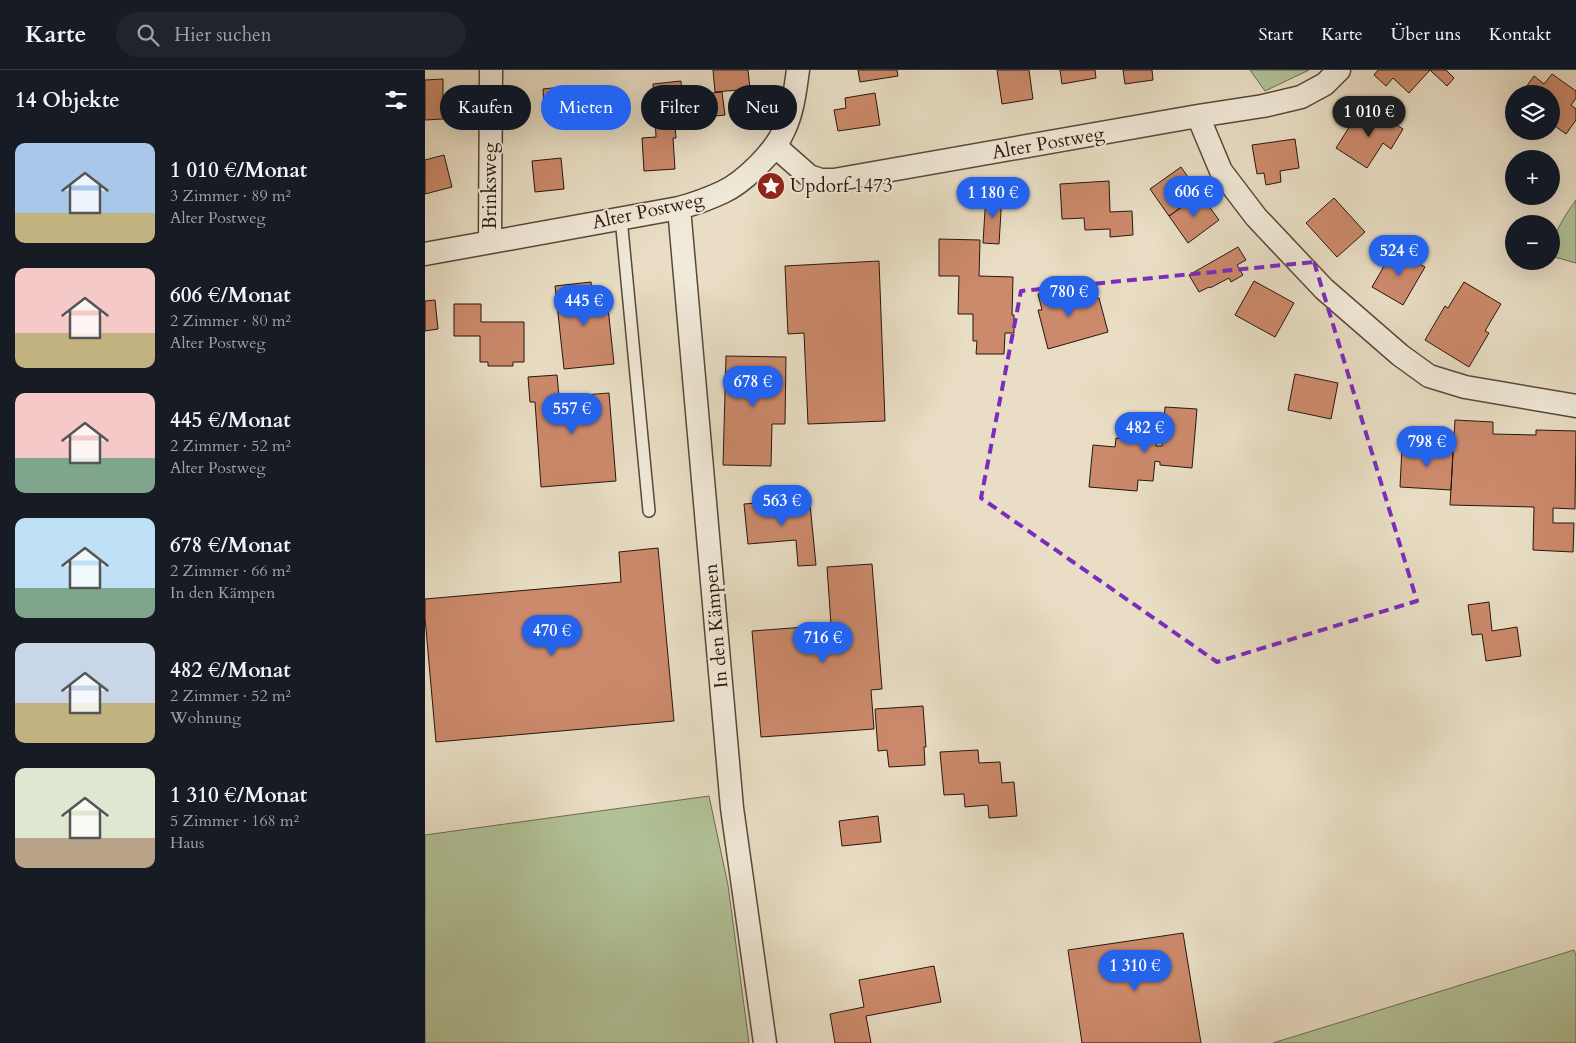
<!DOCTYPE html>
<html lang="de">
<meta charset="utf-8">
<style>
:root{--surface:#171b24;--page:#20242c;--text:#f1f3f6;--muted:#9ea1a6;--line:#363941;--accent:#2563eb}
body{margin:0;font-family:Cardo,serif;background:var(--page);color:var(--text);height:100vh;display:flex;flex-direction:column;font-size:19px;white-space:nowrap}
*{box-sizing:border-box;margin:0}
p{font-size:16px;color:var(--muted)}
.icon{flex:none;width:28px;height:28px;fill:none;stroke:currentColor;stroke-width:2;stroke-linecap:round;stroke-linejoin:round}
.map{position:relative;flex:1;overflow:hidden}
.details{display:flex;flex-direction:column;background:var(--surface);width:425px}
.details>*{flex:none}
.top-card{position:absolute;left:15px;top:15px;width:475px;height:45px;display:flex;gap:10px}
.buttons{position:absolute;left:1080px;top:15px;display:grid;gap:10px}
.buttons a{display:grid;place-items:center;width:55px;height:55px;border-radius:50%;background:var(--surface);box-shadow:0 5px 20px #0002;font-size:25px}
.price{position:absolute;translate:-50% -42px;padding:0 11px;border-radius:18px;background:var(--accent);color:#fff;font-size:16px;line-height:32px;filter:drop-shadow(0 1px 2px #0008)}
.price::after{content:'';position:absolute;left:50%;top:30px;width:15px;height:11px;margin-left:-8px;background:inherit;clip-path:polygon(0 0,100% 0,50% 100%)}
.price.active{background:#222;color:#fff}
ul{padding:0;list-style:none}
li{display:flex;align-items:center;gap:15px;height:125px;padding:0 15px}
li span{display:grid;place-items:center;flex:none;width:140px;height:100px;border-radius:10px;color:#555}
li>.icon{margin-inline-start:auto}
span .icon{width:60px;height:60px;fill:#fffc;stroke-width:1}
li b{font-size:21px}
h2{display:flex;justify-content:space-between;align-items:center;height:60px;padding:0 15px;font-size:21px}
.chip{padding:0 18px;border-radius:22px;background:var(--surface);box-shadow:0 5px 20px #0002;font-size:18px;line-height:45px}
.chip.active{background:var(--accent);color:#fff}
header{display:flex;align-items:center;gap:30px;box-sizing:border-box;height:70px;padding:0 25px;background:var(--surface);border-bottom:1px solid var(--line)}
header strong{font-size:24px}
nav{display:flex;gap:28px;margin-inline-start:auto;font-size:18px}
.search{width:350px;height:45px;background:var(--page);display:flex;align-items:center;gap:12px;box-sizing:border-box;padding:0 18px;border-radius:28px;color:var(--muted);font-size:19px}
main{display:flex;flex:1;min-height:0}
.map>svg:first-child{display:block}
</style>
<header>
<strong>Karte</strong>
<div class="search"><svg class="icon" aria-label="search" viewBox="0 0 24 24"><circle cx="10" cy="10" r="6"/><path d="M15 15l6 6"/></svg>Hier suchen</div>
<nav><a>Start</a><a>Karte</a><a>Über uns</a><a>Kontakt</a></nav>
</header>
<main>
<section class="details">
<h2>14 Objekte<svg class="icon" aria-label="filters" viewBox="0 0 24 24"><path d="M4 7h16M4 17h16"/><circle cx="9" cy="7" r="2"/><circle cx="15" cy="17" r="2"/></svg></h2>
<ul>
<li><span style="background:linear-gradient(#a9c7e8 70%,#c2b280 0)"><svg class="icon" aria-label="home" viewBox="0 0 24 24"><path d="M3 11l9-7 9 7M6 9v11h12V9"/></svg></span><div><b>1 010 €/Monat</b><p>3 Zimmer · 89 m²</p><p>Alter Postweg</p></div></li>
<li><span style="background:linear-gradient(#f6c9c9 65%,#c2b280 0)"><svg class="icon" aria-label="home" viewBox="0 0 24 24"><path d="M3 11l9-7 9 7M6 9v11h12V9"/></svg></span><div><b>606 €/Monat</b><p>2 Zimmer · 80 m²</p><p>Alter Postweg</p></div></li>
<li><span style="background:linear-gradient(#f6c9c9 65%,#7fa58c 0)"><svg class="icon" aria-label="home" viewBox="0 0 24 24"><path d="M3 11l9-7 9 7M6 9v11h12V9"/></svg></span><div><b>445 €/Monat</b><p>2 Zimmer · 52 m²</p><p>Alter Postweg</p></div></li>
<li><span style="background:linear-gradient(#bfe0f5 70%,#7fa58c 0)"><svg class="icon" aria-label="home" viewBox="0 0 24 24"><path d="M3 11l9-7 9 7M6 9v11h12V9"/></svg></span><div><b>678 €/Monat</b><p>2 Zimmer · 66 m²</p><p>In den Kämpen</p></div></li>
<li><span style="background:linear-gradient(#c9d6e8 60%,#c2b280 0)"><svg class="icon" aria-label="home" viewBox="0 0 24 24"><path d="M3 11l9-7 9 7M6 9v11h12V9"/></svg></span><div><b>482 €/Monat</b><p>2 Zimmer · 52 m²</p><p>Wohnung</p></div></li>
<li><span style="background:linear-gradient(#dfe7d0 70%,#b9a48a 0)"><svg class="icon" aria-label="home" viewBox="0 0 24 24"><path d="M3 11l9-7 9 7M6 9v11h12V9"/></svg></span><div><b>1 310 €/Monat</b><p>5 Zimmer · 168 m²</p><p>Haus</p></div></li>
</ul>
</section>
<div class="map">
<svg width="1151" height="973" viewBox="0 0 1151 973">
<rect width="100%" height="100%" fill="#e9dec5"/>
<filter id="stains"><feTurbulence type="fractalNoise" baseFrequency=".004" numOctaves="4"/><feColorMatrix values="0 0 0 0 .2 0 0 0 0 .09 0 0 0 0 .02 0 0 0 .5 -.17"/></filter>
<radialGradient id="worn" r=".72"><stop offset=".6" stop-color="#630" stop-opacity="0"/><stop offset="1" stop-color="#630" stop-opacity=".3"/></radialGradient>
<!-- green -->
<path fill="#b2c298" stroke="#6c6c52" d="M825 0H884L840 21Z
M1151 130V193L1126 186C1126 166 1139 147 1151 130Z
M284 726 303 815 324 973H0V765Z
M1149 880 1151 886V973H848Z"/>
<!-- building -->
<path fill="#cc8a6c" stroke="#27160b" d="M288 0H323L325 19 290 22Z
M433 0H472L473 6 435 12Z
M572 0H604L608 29 577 34Z
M635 0H670L671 8 637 14Z
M698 0H727L728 10 700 14Z
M953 0H1021L1029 8 1022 16 1005 0 984 23 968 8 961 16 949 5Z
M1127 4 1151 21V28L1146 35 1151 39V50L1141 64 1130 56 1125 63 1122 61H1126V24H1096L1109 6 1119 14Z
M18 9V49L0 50V10Z
M256 11 257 33 229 35 228 14Z
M145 16 147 37 119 39 118 19Z
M297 22 300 45 269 48 266 25Z
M450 23 455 55 413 61 409 40 421 38 420 28Z
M950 41 978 59 966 79 958 73 942 98 911 78 930 48 940 55Z
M249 44 251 68H248L250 99 219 101 217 68 231 67 230 45Z
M870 69 874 98 855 101 856 112 841 115 839 103 832 104 827 75Z
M19 85 27 117 0 124V90Z
M136 88 139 119 110 122 107 91Z
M756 97 775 124 744 146 725 119Z
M684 111 685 142 707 141 708 165 685 167V159L660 160 659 148 637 149 635 114Z
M561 124 577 125 574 174 558 173Z
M775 124 794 150 763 173 744 146Z
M909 128 940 162 912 187 881 153Z
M514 169 555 170 554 206 588 207 587 245H589V263H580L579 284H551L552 271H548V244H533L534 206H514Z
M813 177 821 190 812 195 818 205 806 212 804 208 785 218 784 217 774 222 764 205Z
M969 179 1000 197 978 235 947 217Z
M454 191 460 351 383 354 379 263 363 264 360 196Z
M634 211 640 233 652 230 653 234 674 228 683 262 623 279 613 240H617L613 224 618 223 616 216Z
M829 211 869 233 850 267 810 245Z
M166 212 168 230 182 228 189 294 139 299 130 216Z
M1039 212 1076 234 1060 261 1064 263 1044 297 1000 270 1020 236 1023 238Z
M10 230 13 259 0 261V231Z
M29 234H56V252H99V292H88V296H63V292H55V266H29Z
M301 286 361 287 360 354H347L346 396 298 395Z
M870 304 913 313 906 349 863 340Z
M132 305 134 327 184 323 191 411 116 417 110 332H105L103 307Z
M740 337 772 339 767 398 735 395V392L730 391 728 411 713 410 712 421 664 417 668 375 690 377 691 368 732 371 731 376H737Z
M1030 350 1068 352V364L1111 365V360L1151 361 1150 439 1128 438V453H1149L1148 482 1108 480 1109 437 1025 435Z
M977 377 1028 380 1026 420 975 417Z
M368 430V435L385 434 391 495 373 496 371 470 323 474 319 434Z
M233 478 249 651 11 672 0 548V529L196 512 194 482Z
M447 494 457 619 446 620 449 659 336 667 327 561 406 555 402 497Z
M1064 532 1067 561 1092 557 1096 586 1061 591 1057 564 1047 565 1043 535Z
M498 636 501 677H499L500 695 464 697 462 680 453 681 450 639Z
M553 680 554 693 575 692 577 713 589 712 592 746 564 748 563 735 540 737 539 724 519 725 515 682Z
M453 746 456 772 417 776 414 751Z
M758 863 776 973H657L643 880Z
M509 896 516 932 441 946 446 973H410L405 944 439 937 434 910Z"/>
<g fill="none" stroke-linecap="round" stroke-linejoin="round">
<defs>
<path id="service" d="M196 148 224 441"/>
<path id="minor" d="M773 46 796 101 831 147 899 219 975 285 1004 306 1040 317 1151 336
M351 77 384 106 396 110H409L773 46 838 36 876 27 900 14 914 0
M254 138 307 738 340 973
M65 172 66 0
M0 184 254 138C269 134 283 129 298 122 319 112 350 82 359 60 368 41 370 21 373 0"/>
</defs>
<!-- service casing -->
<use href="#service" stroke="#58483a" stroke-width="14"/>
<!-- minor casing -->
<use href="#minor" stroke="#58483a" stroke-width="25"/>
<!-- service -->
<use href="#service" stroke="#f1ead9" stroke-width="11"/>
<!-- minor -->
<use href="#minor" stroke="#f1ead9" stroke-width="22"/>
</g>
<!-- marked area -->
<path fill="none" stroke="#7b2cbf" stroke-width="4" stroke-dasharray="10 6" stroke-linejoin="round" d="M889 192 992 531 792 592 556 428 596 221Z"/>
<!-- icons -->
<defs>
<symbol id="sight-disc" viewBox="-11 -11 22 22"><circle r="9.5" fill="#8f2418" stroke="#f1ead9"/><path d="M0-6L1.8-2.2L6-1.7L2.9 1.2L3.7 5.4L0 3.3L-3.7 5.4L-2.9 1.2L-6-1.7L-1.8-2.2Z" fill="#fff"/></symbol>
</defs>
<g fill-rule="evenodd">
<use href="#sight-disc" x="330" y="100" width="32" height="32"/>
</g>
<g text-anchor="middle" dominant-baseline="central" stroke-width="4" stroke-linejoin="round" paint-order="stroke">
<!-- street labels -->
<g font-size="19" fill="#27160b" stroke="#f1ead9">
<text transform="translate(623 73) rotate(-10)">Alter Postweg</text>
<text transform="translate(65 116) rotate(-90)">Brinksweg</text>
<text transform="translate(223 141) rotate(-12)">Alter Postweg</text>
<text transform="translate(291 556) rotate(-95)">In den Kämpen</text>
</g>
<!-- poi labels -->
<g font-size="19" fill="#27160b" stroke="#f1ead9" text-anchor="start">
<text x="365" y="116">Updorf 1473</text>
</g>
</g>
<rect width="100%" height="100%" filter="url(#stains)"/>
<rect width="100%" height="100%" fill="url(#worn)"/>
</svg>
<div class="buttons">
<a><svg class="icon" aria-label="layers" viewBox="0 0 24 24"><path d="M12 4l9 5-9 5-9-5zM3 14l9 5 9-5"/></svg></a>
<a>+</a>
<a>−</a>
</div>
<b class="price active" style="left:944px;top:68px">1 010 €</b>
<b class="price" style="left:769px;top:148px">606 €</b>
<b class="price" style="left:568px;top:149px">1 180 €</b>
<b class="price" style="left:974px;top:207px">524 €</b>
<b class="price" style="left:644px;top:248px">780 €</b>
<b class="price" style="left:159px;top:257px">445 €</b>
<b class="price" style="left:328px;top:338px">678 €</b>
<b class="price" style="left:147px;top:365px">557 €</b>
<b class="price" style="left:720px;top:384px">482 €</b>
<b class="price" style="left:1002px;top:398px">798 €</b>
<b class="price" style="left:357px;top:457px">563 €</b>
<b class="price" style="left:127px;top:587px">470 €</b>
<b class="price" style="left:398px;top:594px">716 €</b>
<b class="price" style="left:710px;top:922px">1 310 €</b>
<div class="top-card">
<a class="chip">Kaufen</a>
<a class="chip active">Mieten</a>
<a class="chip">Filter</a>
<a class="chip">Neu</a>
</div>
</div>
</main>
